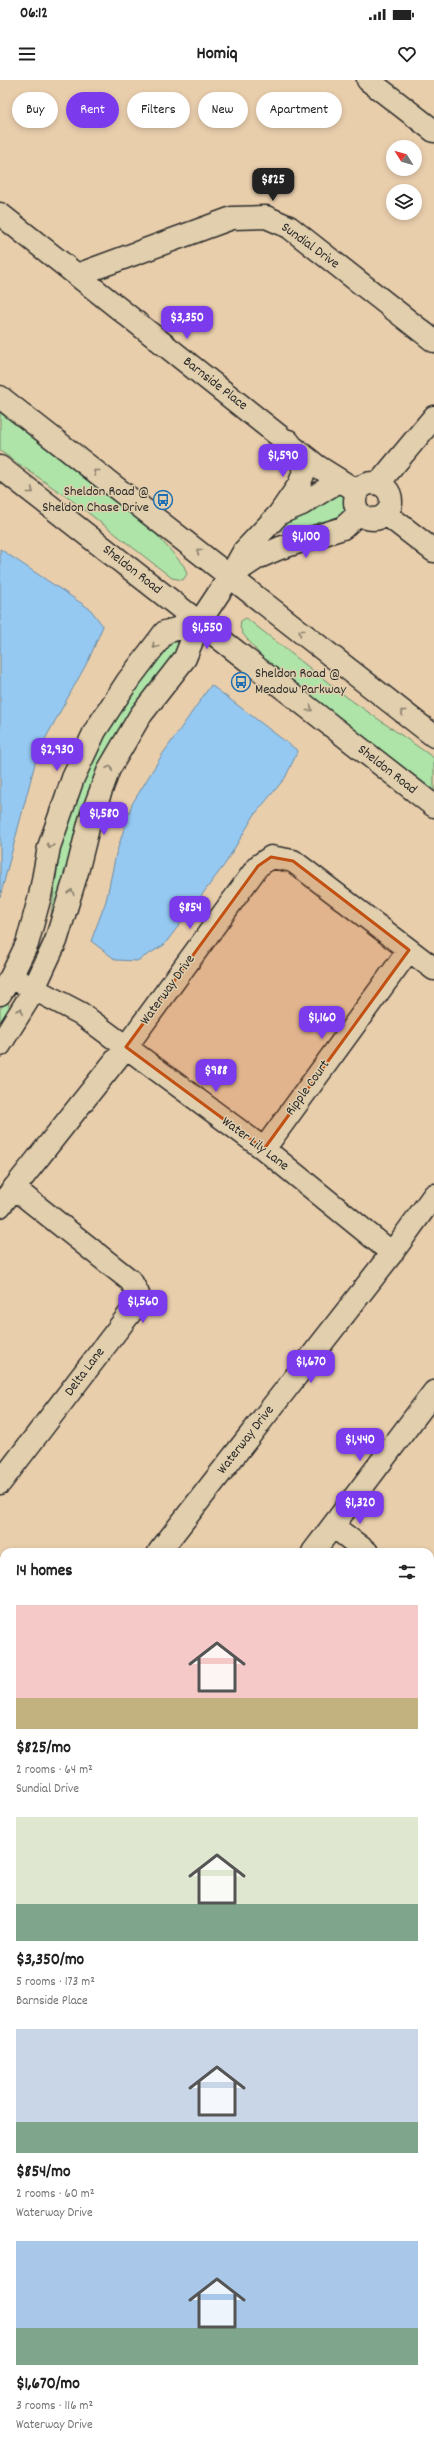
<!DOCTYPE html>
<meta charset="utf-8">
<style>
:root{--surface:#fff;--page:#f2f2f2;--text:#222;--muted:#767676;--accent:#7c3aed}
body{margin:0;font-family:Dekko,sans-serif;background:var(--page);color:var(--text);height:100vh;display:flex;flex-direction:column;font-size:15px;white-space:nowrap}
*{box-sizing:border-box;margin:0}
p{font-size:13px;color:var(--muted)}
.icon{flex:none;width:22px;height:22px;fill:none;stroke:currentColor;stroke-width:2;stroke-linecap:round;stroke-linejoin:round}
.map{position:relative;flex:1;overflow:hidden}
.sheet{position:absolute;left:0px;top:1468px;width:434px;height:904px;display:flex;flex-direction:column;background:var(--surface);border-radius:12px 12px 0 0;box-shadow:0 2px 6px #0003}
.sheet>*{flex:none}
.top-card{position:absolute;left:12px;top:12px;width:410px;height:36px;display:flex;gap:8px}
.needle{width:26px;rotate:307deg}
.controls{position:absolute;left:386px;top:60px;display:grid;gap:8px}
.controls a{display:grid;place-items:center;width:36px;height:36px;border-radius:50%;background:var(--surface);box-shadow:0 2px 6px #0003;font-size:20px}
.price{position:absolute;translate:-50% -34px;padding:0 9px;border-radius:8px;background:var(--accent);color:#fff;font-size:13px;line-height:26px;filter:drop-shadow(0 1px 2px #0008)}
.price::after{content:'';position:absolute;left:50%;top:24px;width:12px;height:9px;margin-left:-6px;background:inherit;clip-path:polygon(0 0,100% 0,50% 100%)}
.price.on{background:#222;color:#fff}
ul{padding:0;list-style:none}
li{display:grid;align-content:center;gap:8px;height:212px;padding:0 16px}
li span{display:grid;place-items:center;height:124px;border-radius:0px;color:#555}
li>.icon{margin-inline-start:auto}
span .icon{width:72px;height:72px;fill:#fffc;stroke-width:1}
li b{font-size:17px}
h2{display:flex;justify-content:space-between;align-items:center;height:48px;padding:0 16px;font-size:17px}
.pill{padding:0 14px;border-radius:18px;background:var(--surface);box-shadow:0 2px 6px #0003;font-size:14px;line-height:36px}
.pill.on{background:var(--accent);color:#fff}
.status{display:flex;justify-content:space-between;align-items:center;height:28px;padding:0 20px;background:var(--surface);direction:ltr}
.status svg{height:11px;fill:currentColor}
header{display:flex;justify-content:space-between;align-items:center;height:52px;padding:0 16px;background:var(--surface);font-size:18px;font-weight:800}
.map>svg:first-child{display:block}
</style>
<div class="status"><b>06:12</b><svg viewBox="0 0 49 12"><path d="M0 12V9h3v3zM5 12V6h3v6zM10 12V3h3v9zM15 12V0h3v12zM26 1h20v11H26zM47 4h2v5h-2z"/></svg></div>
<header><svg class="icon" aria-label="menu" viewBox="0 0 24 24"><path d="M4 6h16M4 12h16M4 18h16"/></svg>Homiq<svg class="icon" aria-label="heart" viewBox="0 0 24 24"><path d="M12 20l-8-8c-3-5 5-10 8-4 3-6 11-1 8 4z"/></svg></header>
<div class="map">
<svg width="434" height="2372" viewBox="0 0 434 2372">
<rect width="100%" height="100%" fill="#e9ceac"/>
<filter id="ink" filterUnits="userSpaceOnUse"><feTurbulence type="fractalNoise" baseFrequency=".025" numOctaves="2"/><feDisplacementMap in="SourceGraphic" scale="8" xChannelSelector="R" yChannelSelector="G"/><feConvolveMatrix kernelMatrix="1 2 1 2 8 2 1 2 1" color-interpolation-filters="sRGB"/></filter>
<g filter="url(#ink)">
<!-- green -->
<path fill="#aee4a8" stroke="#6c886a" d="M0 332 156 454 184 486 187 494 183 500 172 498 77 424 0 371Z
M337 415H343L351 423C350 428 350 432 346 435 337 443 297 450 284 453L280 449 281 444Z
M246 538 348 618 434 678V713L266 582 243 554 240 547 241 541Z
M177 562 179 568 109 673 89 712 75 751 56 830 39 876H37L50 842 61 762 87 689 125 622 170 563Z
M8 923 10 928 0 947V929L3 925Z"/>
<!-- water -->
<path fill="#95c9f2" stroke="#6b8aa2" d="M0 469 90 529 103 546 89 579 38 672 0 817Z
M211 605 298 671 285 698 255 734 225 784 164 865 137 881 116 880 91 861 106 821 116 774 132 724 162 675Z"/>
<g fill="none" stroke-linecap="round" stroke-linejoin="round">
<defs>
<path id="street" d="M368 0 434 51
M0 134 317 386 357 411
M77 195 232 138 266 137 289 147 434 261
M355 421a18 18 0 1 1 36 0a18 18 0 1 1-36 0Z
M379 403 434 337
M280 433 302 424 339 401
M386 434 434 471
M236 492 257 478 280 468 343 448 359 433
M11 897 80 933 264 1069 392 1173
M0 914 11 897 27 864 40 816 49 767 73 698 95 651 127 602 165 552 199 543
M0 965 31 915 56 861 77 792 90 740 109 689 140 636 185 578 199 543 230 496 244 471 279 434 299 405 304 392 301 378 288 361
M264 1069 409 870
M0 1126 126 967 258 786 271 777 293 781 434 889
M0 1403 134 1228 138 1214 131 1201 14 1108
M333 1446 367 1472
M159 1472 392 1173 434 1115
M313 1472 434 1312
M430 1521 434 1524
M0 1537 4 1540
M0 1679 4 1674
M430 1735 434 1738
M0 1882 4 1877
M430 1949 434 1952
M0 2045 4 2048
M430 2162 434 2165
M0 2260 4 2264
M139 2368 144 2372
M421 2368 426 2372"/>
<path id="secondary" d="M0 317 434 656
M0 387 434 726"/>
</defs>
<!-- street casing -->
<use href="#street" stroke="#2b2b2b" stroke-width="25"/>
<!-- secondary casing -->
<use href="#secondary" stroke="#2b2b2b" stroke-width="25"/>
<!-- street -->
<use href="#street" stroke="#e2cfad" stroke-width="22"/>
<!-- secondary -->
<use href="#secondary" stroke="#e2cfad" stroke-width="22"/>
</g>
<!-- one-way arrows -->
<defs><path id="oneway-chevron" d="M-2-3.5L2.5 0L-2 3.5" fill="none" stroke-width="1.6" stroke-linecap="round" stroke-linejoin="round"/></defs>
<g stroke="#867d6c">
<use href="#oneway-chevron" transform="translate(96 392) rotate(-142)"/>
<use href="#oneway-chevron" transform="translate(31 411) rotate(38)"/>
<use href="#oneway-chevron" transform="translate(199 471) rotate(-142)"/>
<use href="#oneway-chevron" transform="translate(301 552) rotate(-142)"/>
<use href="#oneway-chevron" transform="translate(155 566) rotate(127)"/>
<use href="#oneway-chevron" transform="translate(310 629) rotate(38)"/>
<use href="#oneway-chevron" transform="translate(403 632) rotate(-142)"/>
<use href="#oneway-chevron" transform="translate(110 688) rotate(-63)"/>
<use href="#oneway-chevron" transform="translate(50 766) rotate(105)"/>
<use href="#oneway-chevron" transform="translate(71 812) rotate(-73)"/>
<use href="#oneway-chevron" transform="translate(20 931) rotate(-59)"/>
</g>
</g>
<!-- marked area -->
<path fill="#c25012" fill-opacity="0.2" stroke="#c25012" stroke-width="3" stroke-linejoin="round" d="M271 777 293 781 409 870 264 1069 126 967 258 786Z"/>
<!-- icons -->
<defs>
<symbol id="bus-ring" viewBox="-11 -11 22 22"><circle r="9.5" fill="#e2cfad" stroke="#1f6fb2" stroke-width="1.5"/><path d="M-5-6H5V4H4V6H2V4H-2V6H-4V4H-5ZM-3.5-4V0h7V-4ZM-3.5 1.2v1.5H-2V1.2ZM2 1.2v1.5H3.5V1.2Z" fill="#1f6fb2"/></symbol>
</defs>
<g fill-rule="evenodd">
<use href="#bus-ring" x="152" y="409" width="22" height="22"/>
<use href="#bus-ring" x="230" y="591" width="22" height="22"/>
</g>
<g text-anchor="middle" dominant-baseline="central" stroke-width="3" stroke-linejoin="round" paint-order="stroke">
<!-- street labels -->
<g font-size="14" fill="#2b2b2b" stroke="#e2cfad">
<text transform="translate(310 166) rotate(36)">Sundial Drive</text>
<text transform="translate(215 304) rotate(38)">Barnside Place</text>
<text transform="translate(132 490) rotate(38)">Sheldon Road</text>
<text transform="translate(387 690) rotate(38)">Sheldon Road</text>
<text transform="translate(168 910) rotate(-54)">Waterway Drive</text>
<text transform="translate(308 1008) rotate(-54)">Ripple Court</text>
<text transform="translate(255 1064) rotate(37)">Water Lily Lane</text>
<text transform="translate(85 1292) rotate(-53)">Delta Lane</text>
<text transform="translate(246 1360) rotate(-52)">Waterway Drive</text>
</g>
<!-- poi labels -->
<g font-size="14" fill="#2b2b2b" stroke="#e2cfad" text-anchor="end">
<text x="149" y="412">Sheldon Road @<tspan x="149" dy="16">Sheldon Chase Drive</tspan></text>
<text x="255" y="594" text-anchor="start">Sheldon Road @<tspan x="255" dy="16">Meadow Parkway</tspan></text>
</g>
</g>
</svg>
<div class="controls">
<a><svg class="needle" viewBox="-14 -14 28 28"><path d="M0-13l5 13h-10z" fill="#e53935"/><path d="M0 13l5-13h-10z" fill="#767676"/></svg></a>
<a><svg class="icon" aria-label="layers" viewBox="0 0 24 24"><path d="M12 4l9 5-9 5-9-5zM3 14l9 5 9-5"/></svg></a>
</div>
<b class="price on" style="left:273px;top:122px">$825</b>
<b class="price" style="left:187px;top:260px">$3,350</b>
<b class="price" style="left:283px;top:398px">$1,590</b>
<b class="price" style="left:306px;top:479px">$1,100</b>
<b class="price" style="left:207px;top:570px">$1,550</b>
<b class="price" style="left:57px;top:692px">$2,930</b>
<b class="price" style="left:104px;top:756px">$1,580</b>
<b class="price" style="left:190px;top:850px">$854</b>
<b class="price" style="left:322px;top:960px">$1,160</b>
<b class="price" style="left:216px;top:1013px">$988</b>
<b class="price" style="left:143px;top:1244px">$1,560</b>
<b class="price" style="left:311px;top:1304px">$1,670</b>
<b class="price" style="left:360px;top:1382px">$1,440</b>
<b class="price" style="left:360px;top:1445px">$1,320</b>
<div class="top-card">
<a class="pill">Buy</a>
<a class="pill on">Rent</a>
<a class="pill">Filters</a>
<a class="pill">New</a>
<a class="pill">Apartment</a>
</div>
<section class="sheet">
<h2>14 homes<svg class="icon" aria-label="filters" viewBox="0 0 24 24"><path d="M4 7h16M4 17h16"/><circle cx="9" cy="7" r="2"/><circle cx="15" cy="17" r="2"/></svg></h2>
<ul>
<li><span style="background:linear-gradient(#f6c9c9 75%,#c2b280 0)"><svg class="icon" aria-label="home" viewBox="0 0 24 24"><path d="M3 11l9-7 9 7M6 9v11h12V9"/></svg></span><div><b>$825/mo</b><p>2 rooms · 64 m²</p><p>Sundial Drive</p></div></li>
<li><span style="background:linear-gradient(#dfe7d0 70%,#7fa58c 0)"><svg class="icon" aria-label="home" viewBox="0 0 24 24"><path d="M3 11l9-7 9 7M6 9v11h12V9"/></svg></span><div><b>$3,350/mo</b><p>5 rooms · 173 m²</p><p>Barnside Place</p></div></li>
<li><span style="background:linear-gradient(#c9d6e8 75%,#7fa58c 0)"><svg class="icon" aria-label="home" viewBox="0 0 24 24"><path d="M3 11l9-7 9 7M6 9v11h12V9"/></svg></span><div><b>$854/mo</b><p>2 rooms · 60 m²</p><p>Waterway Drive</p></div></li>
<li><span style="background:linear-gradient(#a9c7e8 70%,#7fa58c 0)"><svg class="icon" aria-label="home" viewBox="0 0 24 24"><path d="M3 11l9-7 9 7M6 9v11h12V9"/></svg></span><div><b>$1,670/mo</b><p>3 rooms · 116 m²</p><p>Waterway Drive</p></div></li>
</ul>
</section>
</div>
